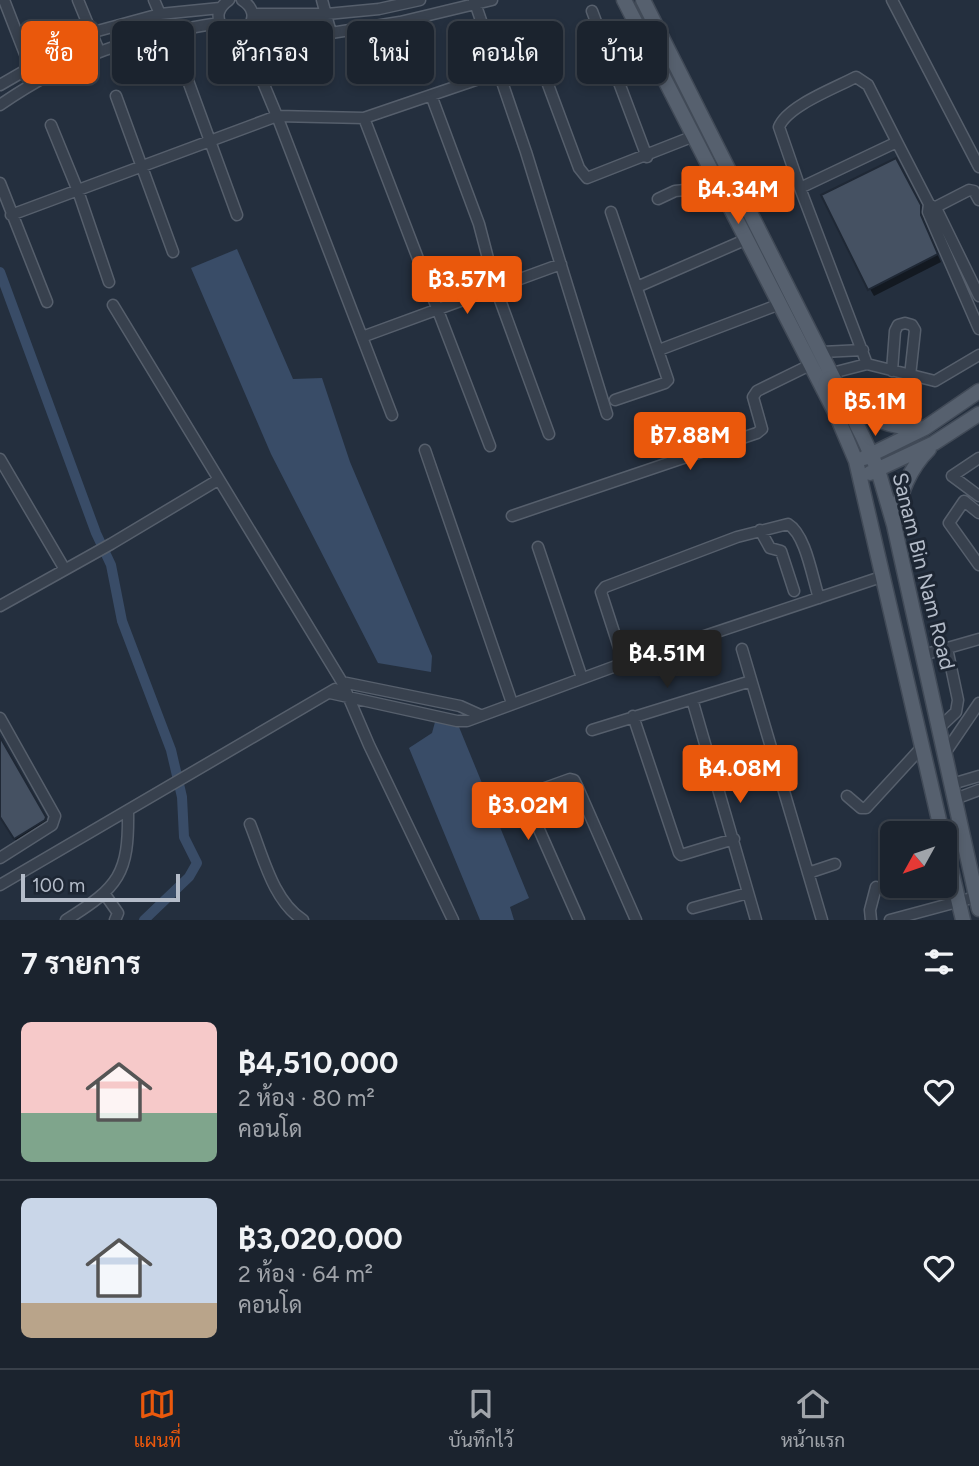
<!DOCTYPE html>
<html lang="th">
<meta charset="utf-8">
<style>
:root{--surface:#1b232e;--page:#242b36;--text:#f1f3f6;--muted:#a0a4aa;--line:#39404a;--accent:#ea580c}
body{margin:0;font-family:Figtree,Sarabun,sans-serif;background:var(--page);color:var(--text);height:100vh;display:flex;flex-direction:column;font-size:26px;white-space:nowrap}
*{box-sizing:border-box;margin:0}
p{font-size:23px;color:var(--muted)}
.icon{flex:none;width:38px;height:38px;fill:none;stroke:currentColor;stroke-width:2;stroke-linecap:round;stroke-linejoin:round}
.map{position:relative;height:920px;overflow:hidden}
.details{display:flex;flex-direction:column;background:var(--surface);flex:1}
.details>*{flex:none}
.banner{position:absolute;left:21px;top:21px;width:938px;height:63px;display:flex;gap:14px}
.needle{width:46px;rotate:230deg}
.tools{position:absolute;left:880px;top:821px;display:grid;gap:14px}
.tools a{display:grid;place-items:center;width:77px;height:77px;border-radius:10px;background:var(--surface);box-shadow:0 4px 10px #0003,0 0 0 2px var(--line);font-size:35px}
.scale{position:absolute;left:21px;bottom:18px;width:159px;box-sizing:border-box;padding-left:7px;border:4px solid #b4bcc9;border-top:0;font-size:19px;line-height:24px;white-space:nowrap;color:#b4bcc9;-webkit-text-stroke:5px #1d2633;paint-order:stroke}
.price{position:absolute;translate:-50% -60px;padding:0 16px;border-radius:7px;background:var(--accent);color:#fff;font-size:23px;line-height:46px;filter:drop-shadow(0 2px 4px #0008)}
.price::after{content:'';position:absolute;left:50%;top:42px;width:21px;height:16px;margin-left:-10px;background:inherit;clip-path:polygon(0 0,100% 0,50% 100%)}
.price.on{background:#222;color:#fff}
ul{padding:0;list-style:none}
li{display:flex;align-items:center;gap:21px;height:175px;padding:0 21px}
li+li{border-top:2px solid var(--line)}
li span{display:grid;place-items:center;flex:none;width:196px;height:140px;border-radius:10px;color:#555}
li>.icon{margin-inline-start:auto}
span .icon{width:84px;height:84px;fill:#fffc;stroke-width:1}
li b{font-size:30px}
h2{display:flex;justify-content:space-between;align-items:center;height:84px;padding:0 21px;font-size:30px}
.pill{padding:0 24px;border-radius:10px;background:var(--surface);box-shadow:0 4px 10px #0003,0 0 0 2px var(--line);font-size:24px;line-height:63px}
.pill.on{background:var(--accent);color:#fff}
.tab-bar{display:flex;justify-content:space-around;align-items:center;height:98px;border-top:2px solid var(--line);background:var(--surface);font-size:19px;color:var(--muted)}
.tab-bar a{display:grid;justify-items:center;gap:4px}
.tab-bar .on{color:var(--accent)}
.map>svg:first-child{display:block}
</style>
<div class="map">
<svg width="979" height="920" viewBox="0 0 979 920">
<rect width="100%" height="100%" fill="#242f3e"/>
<!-- water -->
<path fill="#394c67" d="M237 249 293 379 322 378 350 462 432 656 431 672 378 663 271 454 191 268Z
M435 722 459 727 529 898 510 907 514 920H480L409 748 432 733Z"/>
<!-- shadow -->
<path fill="#0007" d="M896 160 924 215V224L941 262 874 296 870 289Z
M0 742 50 826 19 846 0 814Z"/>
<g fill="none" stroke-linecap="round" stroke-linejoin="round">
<!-- canal -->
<path stroke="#394c67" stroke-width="10" d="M0 272 96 533 111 565 122 621 171 750 182 797 184 837 197 863 189 877 144 920"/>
</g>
<!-- building -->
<path fill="#455162" stroke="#1f2835" stroke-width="2" d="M896 158 921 205V215L938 254 868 290 821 195Z
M0 737 46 817 45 820 14 839 0 817Z"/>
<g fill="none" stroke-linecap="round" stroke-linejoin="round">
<defs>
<path id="minor" d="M4 0 30 67
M78 0 99 51
M154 0 160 14
M229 0C218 8 215 16 223 29L236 34 248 28C256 17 253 7 242 0
M322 0 331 33
M474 0 526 152 607 414
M892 0 979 167
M592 11 647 157
M253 14H327L379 9 420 0
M248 28 331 33 400 22 492 0
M242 32 277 116 392 415
M530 36 579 168 587 178 694 136
M187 78 237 215
M0 85 90 33 160 14 220 8
M431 95 479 224 496 289 549 434
M116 96 173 252
M0 105C72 55 134 36 219 23
M364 118 490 446
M51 125 78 191 109 282
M0 183 47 302
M800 188 779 127C787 106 835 88 856 77L868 85 897 142
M658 199 675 191 685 190 701 203 723 193
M929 204 928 212 979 329
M930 210 969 190 974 191 979 200
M611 212 668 380 665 383 615 400
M11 215 277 116 364 118 499 72
M637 287 747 239
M979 296 936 208 929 204 897 142 800 188 867 364 935 381 979 355
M113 305 342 682 369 745 453 920
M362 337 561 264
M659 350 780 304
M822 352 863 350
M892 371 895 331 898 325 905 323 912 325 915 330 910 376
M832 373 867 364
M425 450 512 703
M979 458 952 476 979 496
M0 459 64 568
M979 513 964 501 949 523 979 565
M512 516 757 433 762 429 753 397 757 391 810 365
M760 530 770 548 781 551 794 591
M538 547 582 678
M0 606 111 544 218 480
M742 649 822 920
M923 655 979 639
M624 663 601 592 605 587 737 537 788 524C806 535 812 577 819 598
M342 682 460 706 480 715
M330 693 457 721H467L624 663 884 576
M692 699 756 920
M633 716 679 853 681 855 734 839
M0 718 55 816 52 825 0 858
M939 728 956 712 958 700 947 648
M592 730 751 681
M945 753 979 703
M952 784 979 776
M847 796 861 808H866L923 746
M955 799 979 790
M250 824C263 856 273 901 303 920
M808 873 835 864
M0 885 335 689
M104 893 118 913 115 920
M693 908 748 893
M66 920C119 887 129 874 128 811
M579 920 526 800 531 793 570 779 574 780 578 788 636 920
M871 920 870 910 876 887
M890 920 979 896"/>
<path id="major" d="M624 0 836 414 856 461 942 833
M643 0 863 437 878 470 894 525 979 909
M847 400C869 419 891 428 920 428
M864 458 925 428 979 391
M870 473 934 443 979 414
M895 521C900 493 909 469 929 449
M945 844 963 920"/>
</defs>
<!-- minor casing -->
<use href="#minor" stroke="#565f6c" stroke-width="13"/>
<!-- major casing -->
<use href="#major" stroke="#414a57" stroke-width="17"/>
<!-- minor -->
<use href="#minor" stroke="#38414e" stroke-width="10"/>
<!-- major -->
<use href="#major" stroke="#56606e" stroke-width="14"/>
</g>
<g text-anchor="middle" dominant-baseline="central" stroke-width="6" stroke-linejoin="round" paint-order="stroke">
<!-- street labels -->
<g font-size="21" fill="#b4bcc9" stroke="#1d2633">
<text transform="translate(924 571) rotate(76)">Sanam Bin Nam Road</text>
</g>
</g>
</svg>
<div class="tools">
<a><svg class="needle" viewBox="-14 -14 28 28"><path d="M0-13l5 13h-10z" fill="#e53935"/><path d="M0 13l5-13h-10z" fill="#a0a4aa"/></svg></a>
</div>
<div class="scale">100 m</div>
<b class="price" style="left:738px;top:226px">฿4.34M</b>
<b class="price" style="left:467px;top:316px">฿3.57M</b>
<b class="price" style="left:875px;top:438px">฿5.1M</b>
<b class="price" style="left:690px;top:472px">฿7.88M</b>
<b class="price on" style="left:667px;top:690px">฿4.51M</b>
<b class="price" style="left:740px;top:805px">฿4.08M</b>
<b class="price" style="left:528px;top:842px">฿3.02M</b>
<div class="banner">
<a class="pill on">ซื้อ</a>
<a class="pill">เช่า</a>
<a class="pill">ตัวกรอง</a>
<a class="pill">ใหม่</a>
<a class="pill">คอนโด</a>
<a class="pill">บ้าน</a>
</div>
</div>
<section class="details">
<h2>7 รายการ<svg class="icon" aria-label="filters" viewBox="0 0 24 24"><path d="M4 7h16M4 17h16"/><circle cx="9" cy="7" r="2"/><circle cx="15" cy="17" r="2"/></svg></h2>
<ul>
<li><span style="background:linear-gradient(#f6c9c9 65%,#7fa58c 0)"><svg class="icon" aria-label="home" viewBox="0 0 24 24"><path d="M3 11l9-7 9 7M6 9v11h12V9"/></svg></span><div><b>฿4,510,000</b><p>2 ห้อง · 80 m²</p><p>คอนโด</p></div><svg class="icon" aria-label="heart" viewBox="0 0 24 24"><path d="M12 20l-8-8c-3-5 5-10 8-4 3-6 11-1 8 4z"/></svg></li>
<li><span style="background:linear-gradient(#c9d6e8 75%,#b9a48a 0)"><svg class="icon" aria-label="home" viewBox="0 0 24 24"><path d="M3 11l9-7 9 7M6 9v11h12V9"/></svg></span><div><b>฿3,020,000</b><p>2 ห้อง · 64 m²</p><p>คอนโด</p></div><svg class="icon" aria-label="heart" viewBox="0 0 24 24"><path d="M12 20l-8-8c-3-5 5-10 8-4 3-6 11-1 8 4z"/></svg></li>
</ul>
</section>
<nav class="tab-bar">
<a class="on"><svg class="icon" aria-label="map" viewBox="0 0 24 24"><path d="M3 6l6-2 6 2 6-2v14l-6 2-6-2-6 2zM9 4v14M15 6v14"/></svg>แผนที่</a>
<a><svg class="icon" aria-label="saved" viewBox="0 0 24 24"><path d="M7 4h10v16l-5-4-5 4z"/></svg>บันทึกไว้</a>
<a><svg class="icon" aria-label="home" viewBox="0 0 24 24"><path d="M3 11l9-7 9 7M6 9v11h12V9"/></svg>หน้าแรก</a>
</nav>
